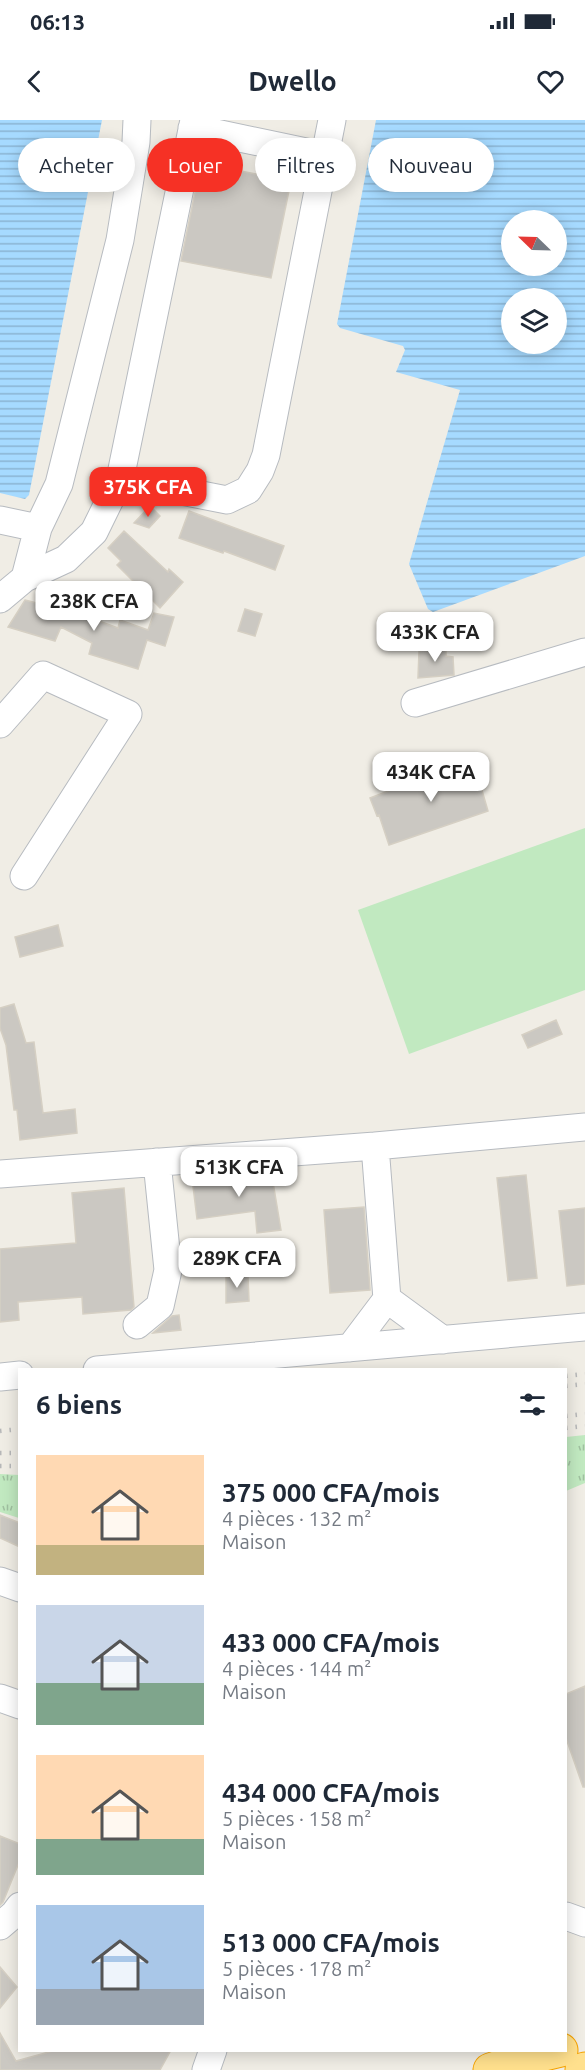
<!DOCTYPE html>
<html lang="fr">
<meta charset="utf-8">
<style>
:root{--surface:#fff;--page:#f6f6f7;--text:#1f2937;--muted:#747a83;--accent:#f63125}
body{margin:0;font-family:Ubuntu,sans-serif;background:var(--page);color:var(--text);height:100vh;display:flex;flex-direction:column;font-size:22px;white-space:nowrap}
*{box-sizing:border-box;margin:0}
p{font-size:20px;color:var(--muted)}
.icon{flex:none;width:33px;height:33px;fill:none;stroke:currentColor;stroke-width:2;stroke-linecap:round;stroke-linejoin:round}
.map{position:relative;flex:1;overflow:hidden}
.drawer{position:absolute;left:18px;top:1248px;width:549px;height:684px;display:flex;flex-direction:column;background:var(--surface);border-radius:0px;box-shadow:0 3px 15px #0003}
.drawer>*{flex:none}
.top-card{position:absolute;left:18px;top:18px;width:549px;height:54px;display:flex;gap:12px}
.needle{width:39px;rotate:293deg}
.controls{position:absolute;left:501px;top:90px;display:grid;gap:12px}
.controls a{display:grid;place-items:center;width:66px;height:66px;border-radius:50%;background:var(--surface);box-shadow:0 3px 15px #0003;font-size:30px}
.price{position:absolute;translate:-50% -51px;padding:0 14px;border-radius:12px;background:#fff;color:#222;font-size:20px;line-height:39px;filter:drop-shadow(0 2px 3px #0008)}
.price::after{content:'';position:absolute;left:50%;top:36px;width:18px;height:14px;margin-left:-9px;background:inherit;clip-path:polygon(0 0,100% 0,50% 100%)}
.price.selected{background:var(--accent);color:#fff}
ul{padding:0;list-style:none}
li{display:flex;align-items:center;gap:18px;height:150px;padding:0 18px}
li span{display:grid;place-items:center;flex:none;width:168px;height:120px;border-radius:0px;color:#555}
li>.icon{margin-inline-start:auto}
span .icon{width:72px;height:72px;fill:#fffc;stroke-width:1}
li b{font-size:26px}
h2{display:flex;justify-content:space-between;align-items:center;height:72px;padding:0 18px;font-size:26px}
.pill{padding:0 21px;border-radius:27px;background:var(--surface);box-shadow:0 3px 15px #0003;font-size:21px;line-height:54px}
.pill.selected{background:var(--accent);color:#fff}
.status{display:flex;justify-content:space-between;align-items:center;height:42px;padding:0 30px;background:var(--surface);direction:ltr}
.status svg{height:16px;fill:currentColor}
header{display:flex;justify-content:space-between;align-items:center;height:78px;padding:0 18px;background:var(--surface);font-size:27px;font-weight:700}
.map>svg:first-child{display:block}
</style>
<div class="status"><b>06:13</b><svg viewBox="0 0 49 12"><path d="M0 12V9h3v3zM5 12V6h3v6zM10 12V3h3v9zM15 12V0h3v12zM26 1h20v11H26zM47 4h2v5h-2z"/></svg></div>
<header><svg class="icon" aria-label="back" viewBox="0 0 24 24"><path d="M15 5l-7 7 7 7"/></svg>Dwello<svg class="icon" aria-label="heart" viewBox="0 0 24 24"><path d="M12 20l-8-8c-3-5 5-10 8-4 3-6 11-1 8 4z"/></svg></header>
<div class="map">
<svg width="585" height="1950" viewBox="0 0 585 1950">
<defs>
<pattern id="grass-tufts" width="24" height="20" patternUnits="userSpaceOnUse" patternTransform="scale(1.5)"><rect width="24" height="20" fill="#c1e9c0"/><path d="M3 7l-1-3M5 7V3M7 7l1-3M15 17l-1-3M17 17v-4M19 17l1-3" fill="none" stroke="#a0c0a0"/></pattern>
<pattern id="water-rules" width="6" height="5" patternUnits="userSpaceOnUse" patternTransform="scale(1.5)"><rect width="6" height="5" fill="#a6daff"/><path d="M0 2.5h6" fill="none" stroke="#8ab4d2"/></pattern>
</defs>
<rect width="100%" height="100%" fill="#f0ede5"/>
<!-- grass -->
<path fill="url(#grass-tufts)" d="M585 1315V1363L566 1371V1317Z
M0 1354 19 1355V1398L0 1392Z"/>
<!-- green -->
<path fill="#c1e9c0" d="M585 708V870L409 934 358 790Z"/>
<!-- water -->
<path fill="url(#water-rules)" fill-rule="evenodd" d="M0 0H102L29 375 25 379 0 373Z
M376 0H585V436L433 492 428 489 409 444 460 270 396 252 405 230 403 226 340 208 337 204ZM512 100H556V146H512ZM512 178H556V224H512Z"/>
<!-- building -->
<path fill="#cbc8c2" stroke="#d5cfc3" stroke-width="1.5" d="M201 43 291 61 271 158 181 141Z
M150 386 160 396 149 408 134 403Z
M189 391 284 426 275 450 224 431 223 433 179 418Z
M124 411 168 452 169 449 183 462 160 488 117 445 121 441 108 428Z
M25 480 80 494 118 508 120 500 148 510 154 493 174 497 165 526 147 520 138 549 89 534 92 523 61 507 55 521 8 507Z
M245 489 262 494 255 516 238 511Z
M446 527V536L453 537 454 555 418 558 419 531Z
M473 639 488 691 389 725 379 695 377 696 370 678Z
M58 805 63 826 20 837 15 817Z
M14 884 26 923 34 922 43 993 75 989 77 1013 20 1020 17 990H14L6 925 0 908V888Z
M556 900 562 914 528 928 522 915Z
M271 1050 281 1110 257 1113 255 1091 197 1099 192 1058Z
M526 1055 537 1158 508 1161 497 1058Z
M124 1068 134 1187 131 1190 83 1194 82 1177 18 1182 19 1200 0 1202V1129L76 1123 72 1073Z
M364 1087 370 1170 330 1173 324 1090Z
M585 1088V1164L567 1166 559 1091Z
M248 1156 249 1181 226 1183V1157Z
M179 1195 181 1210 153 1213 172 1196Z
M0 1395 20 1403V1427L0 1418Z
M585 1566V1667H583L566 1618V1574Z
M0 1716 20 1724V1740L3 1782 0 1785Z
M0 1847 17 1867 0 1888Z
M0 1913 16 1941 56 1930H171L160 1950H0Z"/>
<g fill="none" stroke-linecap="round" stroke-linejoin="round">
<defs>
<path id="minor" d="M192 8 325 36
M120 359 227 380 248 370 260 351 266 335 332 0
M0 400 38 408
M25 458 38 408 59 364 120 120 136 22 137 0
M0 479 25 458 66 439 94 412 120 359 194 0
M415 583 585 532
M0 604 43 555 128 594 24 756
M375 1026 387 1179
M0 1054 375 1026 585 1007
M137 1205 160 1186 168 1150 157 1042
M350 1228 387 1179 443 1220
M97 1250 585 1207
M0 1257 20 1255
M0 1461 20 1468
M0 1578 20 1585
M566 1796 585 1803
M0 1806 14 1794 20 1786
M206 1950 213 1930"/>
<path id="highway" d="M490 1950 523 1939 561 1930
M582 1950 585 1949"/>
</defs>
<!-- minor casing -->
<use href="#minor" stroke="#b7bbc0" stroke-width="29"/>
<!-- highway casing -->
<use href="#highway" stroke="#f5a300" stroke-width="35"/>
<!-- minor -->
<use href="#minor" stroke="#fff" stroke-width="27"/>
<!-- highway -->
<use href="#highway" stroke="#ffe08d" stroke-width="33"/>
<!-- rail -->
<path stroke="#b6b7b8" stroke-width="4.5" stroke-dasharray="1.5 8" stroke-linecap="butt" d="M566 1256 585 1254
M566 1266 585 1264
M566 1296 585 1294
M566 1308 585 1306
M0 1311 20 1309
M0 1333H20
M0 1346H20"/>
</g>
</svg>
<div class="controls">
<a><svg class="needle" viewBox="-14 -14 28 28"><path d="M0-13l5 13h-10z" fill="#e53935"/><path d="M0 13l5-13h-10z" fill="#747a83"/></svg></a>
<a><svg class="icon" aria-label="layers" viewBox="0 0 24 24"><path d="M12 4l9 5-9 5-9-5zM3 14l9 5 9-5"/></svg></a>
</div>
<b class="price selected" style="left:148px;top:398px">375K CFA</b>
<b class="price" style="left:94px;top:512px">238K CFA</b>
<b class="price" style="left:435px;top:543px">433K CFA</b>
<b class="price" style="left:431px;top:683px">434K CFA</b>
<b class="price" style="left:239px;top:1078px">513K CFA</b>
<b class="price" style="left:237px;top:1169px">289K CFA</b>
<div class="top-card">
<a class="pill">Acheter</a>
<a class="pill selected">Louer</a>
<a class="pill">Filtres</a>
<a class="pill">Nouveau</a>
</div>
<section class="drawer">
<h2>6 biens<svg class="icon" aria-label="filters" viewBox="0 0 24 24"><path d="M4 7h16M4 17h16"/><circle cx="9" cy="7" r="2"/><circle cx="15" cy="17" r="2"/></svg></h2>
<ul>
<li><span style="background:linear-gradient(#ffd9b3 75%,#c2b280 0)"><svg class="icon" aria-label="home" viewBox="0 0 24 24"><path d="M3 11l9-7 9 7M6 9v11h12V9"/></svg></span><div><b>375 000 CFA/mois</b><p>4 pièces · 132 m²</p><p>Maison</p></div></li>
<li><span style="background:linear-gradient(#c9d6e8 65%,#7fa58c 0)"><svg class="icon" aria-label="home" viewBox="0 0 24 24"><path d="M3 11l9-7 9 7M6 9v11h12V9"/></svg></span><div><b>433 000 CFA/mois</b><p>4 pièces · 144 m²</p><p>Maison</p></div></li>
<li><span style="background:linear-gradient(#ffd9b3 70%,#7fa58c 0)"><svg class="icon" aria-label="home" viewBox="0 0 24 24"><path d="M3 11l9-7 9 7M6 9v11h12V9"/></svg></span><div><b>434 000 CFA/mois</b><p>5 pièces · 158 m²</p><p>Maison</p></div></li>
<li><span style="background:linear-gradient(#a9c7e8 70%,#9aa5b1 0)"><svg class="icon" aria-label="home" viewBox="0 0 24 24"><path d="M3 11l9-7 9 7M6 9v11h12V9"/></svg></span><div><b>513 000 CFA/mois</b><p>5 pièces · 178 m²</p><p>Maison</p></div></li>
</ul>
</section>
</div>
